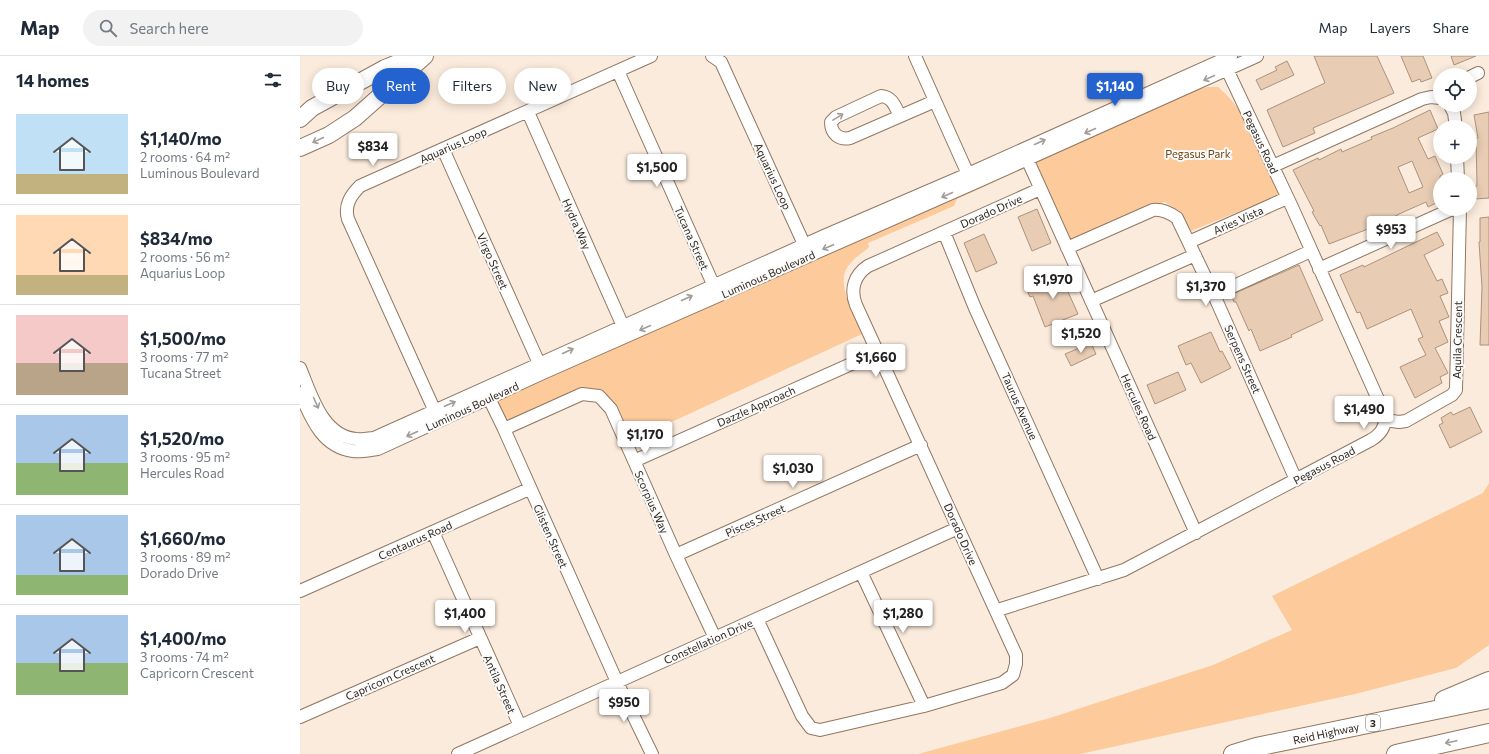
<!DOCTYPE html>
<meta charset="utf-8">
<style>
:root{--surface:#fff;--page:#f2f2f3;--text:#1f2937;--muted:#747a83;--line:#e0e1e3;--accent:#2463cf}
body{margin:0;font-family:Commissioner,sans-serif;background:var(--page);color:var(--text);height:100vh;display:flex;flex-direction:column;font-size:15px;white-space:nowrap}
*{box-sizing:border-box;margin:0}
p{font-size:13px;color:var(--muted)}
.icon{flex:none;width:22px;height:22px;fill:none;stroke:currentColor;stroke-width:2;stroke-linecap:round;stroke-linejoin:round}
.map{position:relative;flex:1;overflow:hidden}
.panel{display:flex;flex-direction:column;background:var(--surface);width:300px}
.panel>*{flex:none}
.top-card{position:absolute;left:12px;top:12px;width:380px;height:36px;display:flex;gap:8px}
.buttons{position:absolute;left:1133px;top:12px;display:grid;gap:8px}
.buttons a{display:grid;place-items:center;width:44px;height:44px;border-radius:50%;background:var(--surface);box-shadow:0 2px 10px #0003;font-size:20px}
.price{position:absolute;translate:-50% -34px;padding:0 9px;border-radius:4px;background:#fff;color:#222;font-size:13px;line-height:26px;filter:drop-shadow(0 1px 2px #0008)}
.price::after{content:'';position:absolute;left:50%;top:24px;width:12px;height:9px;margin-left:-6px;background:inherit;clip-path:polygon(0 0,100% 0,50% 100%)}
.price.active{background:var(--accent);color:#fff}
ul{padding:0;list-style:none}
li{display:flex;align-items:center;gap:12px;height:100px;padding:0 16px}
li+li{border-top:1px solid var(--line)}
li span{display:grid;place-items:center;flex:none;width:112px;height:80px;border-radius:0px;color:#555}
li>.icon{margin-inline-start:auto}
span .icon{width:48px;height:48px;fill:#fffc;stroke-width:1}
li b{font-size:17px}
h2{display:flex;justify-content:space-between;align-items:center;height:48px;padding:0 16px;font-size:17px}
.chip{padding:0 14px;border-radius:18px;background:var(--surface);box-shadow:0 2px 10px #0003;font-size:14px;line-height:36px}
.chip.active{background:var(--accent);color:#fff}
header{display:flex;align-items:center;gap:24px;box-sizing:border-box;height:56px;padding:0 20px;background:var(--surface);border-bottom:1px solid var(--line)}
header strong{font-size:19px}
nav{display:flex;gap:22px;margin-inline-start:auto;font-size:14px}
.search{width:280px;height:36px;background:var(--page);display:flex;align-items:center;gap:10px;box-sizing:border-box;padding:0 14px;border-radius:22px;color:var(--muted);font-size:15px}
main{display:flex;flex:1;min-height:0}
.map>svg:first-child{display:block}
</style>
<header>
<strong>Map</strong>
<div class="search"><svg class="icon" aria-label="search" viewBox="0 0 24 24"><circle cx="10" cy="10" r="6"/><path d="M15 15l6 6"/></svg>Search here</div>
<nav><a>Map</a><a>Layers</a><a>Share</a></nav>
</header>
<main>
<section class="panel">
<h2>14 homes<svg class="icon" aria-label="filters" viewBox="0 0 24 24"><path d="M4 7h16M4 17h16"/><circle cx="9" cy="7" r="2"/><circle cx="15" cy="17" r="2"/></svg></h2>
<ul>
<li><span style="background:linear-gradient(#bfe0f5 75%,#c2b280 0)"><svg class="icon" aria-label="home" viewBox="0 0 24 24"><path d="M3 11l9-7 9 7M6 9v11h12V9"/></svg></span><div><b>$1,140/mo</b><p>2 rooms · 64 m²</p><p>Luminous Boulevard</p></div></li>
<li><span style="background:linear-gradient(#ffd9b3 75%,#c2b280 0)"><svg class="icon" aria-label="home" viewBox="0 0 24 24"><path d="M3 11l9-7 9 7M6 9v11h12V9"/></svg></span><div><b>$834/mo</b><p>2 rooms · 56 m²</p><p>Aquarius Loop</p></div></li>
<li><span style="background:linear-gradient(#f6c9c9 60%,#b9a48a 0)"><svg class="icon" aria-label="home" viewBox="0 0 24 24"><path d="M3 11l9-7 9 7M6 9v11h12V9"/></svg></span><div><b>$1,500/mo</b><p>3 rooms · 77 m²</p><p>Tucana Street</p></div></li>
<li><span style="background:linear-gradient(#a9c7e8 60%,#8fb573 0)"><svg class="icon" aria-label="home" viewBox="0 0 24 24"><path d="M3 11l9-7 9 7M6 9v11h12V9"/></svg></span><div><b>$1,520/mo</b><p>3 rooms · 95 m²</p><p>Hercules Road</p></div></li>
<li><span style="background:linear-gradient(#a9c7e8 75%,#8fb573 0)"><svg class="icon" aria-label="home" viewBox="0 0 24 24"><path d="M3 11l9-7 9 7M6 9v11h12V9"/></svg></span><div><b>$1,660/mo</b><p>3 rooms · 89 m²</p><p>Dorado Drive</p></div></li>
<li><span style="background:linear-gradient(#a9c7e8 60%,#8fb573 0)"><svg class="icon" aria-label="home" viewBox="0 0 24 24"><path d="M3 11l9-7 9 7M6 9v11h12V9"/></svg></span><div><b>$1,400/mo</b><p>3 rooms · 74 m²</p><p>Capricorn Crescent</p></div></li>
</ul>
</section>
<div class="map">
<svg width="1189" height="698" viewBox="0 0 1189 698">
<rect width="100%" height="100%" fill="#fbebdc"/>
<!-- green -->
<path fill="#fdca9b" d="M908 31H918C950 58 964 101 982 138L891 175 882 158 865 146 852 149 770 185 733 107 888 36Z
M720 106 723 113 657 143 654 150 568 187 569 191C563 197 555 201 550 208 533 225 555 259 562 278L326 387 311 353 282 338 204 373 189 343Z
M1189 427V589L1156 612 1055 638 780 698H618L750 662 913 609 992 574 972 540 1183 437Z"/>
<!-- building -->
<path fill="#e8ccb4" stroke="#ac927b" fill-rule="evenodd" d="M1014 0H1077L1094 37 1013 72 1015 77 983 91 967 54 1025 27Z
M1101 0H1123L1132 22 1121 26 1120 23 1112 26Z
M1151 0H1176L1154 9Z
M987 5 994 19 961 34 956 24 977 14 975 11Z
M1130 54 1138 73 1118 82 1128 103 1135 100 1143 118 1140 120V145L1128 151 1126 146 1099 158 1081 168 1029 188 1021 169 1020 170 1012 156 1014 155 993 114 1018 102 1019 104 1041 93 1042 96 1072 83 1071 81 1093 72ZM1112 105 1123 131 1109 137 1098 111Z
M1189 56V142L1175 143 1174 130H1177L1176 82H1178L1174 59Z
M737 153 751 187 732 195 718 161Z
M1189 161V289H1180L1182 231 1179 186H1180V162Z
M1137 176 1144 189 1124 199 1137 225 1142 223 1148 237 1140 240 1149 261 1139 265 1148 286 1135 292 1148 317 1140 321 1142 327 1115 342 1100 311 1126 299 1118 283 1123 281 1111 253 1067 273 1060 256 1057 257 1040 219 1063 209 1064 211Z
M684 178 697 207 676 216 664 187Z
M999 209 1023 264 991 279 992 281 960 295 951 273 949 275 936 246H934L931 239Z
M760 218 778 258 745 271 733 240 730 241 726 232Z
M911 276 920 296 922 295 931 312 901 327 891 307 886 309 878 290Z
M791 287 796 298 771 310 765 298Z
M878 316 886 334 855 348 847 329Z
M1170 351 1182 376 1150 392 1139 369 1143 367 1141 362 1151 356 1153 359Z"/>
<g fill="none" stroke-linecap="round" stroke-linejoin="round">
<defs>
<path id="minor" d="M412 0 421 6 508 197
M615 0 671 125
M318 15 417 237
M1170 21 1178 17
M1150 49 1154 57 1156 71
M228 56 326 277
M600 60C595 51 593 41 581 40L536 61 531 66C531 78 539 84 550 82L635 45
M143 93 242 314
M724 96 896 477
M1157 101 1158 123
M973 110 1122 43 1131 41 1140 42
M644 176 675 252 798 523
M889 186 987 142
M767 192 853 154C862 153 870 157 877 162L914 239 996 424
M1019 213 1152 153
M914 239 1011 195
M791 245 895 199
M0 312C11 338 22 380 56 383 61 384 68 382 74 382L524 180 668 118 931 0
M186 336 204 373 317 626 352 698
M0 337C11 362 22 391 53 395 60 396 70 394 78 393L243 317 672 128 957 0
M138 362 48 163C44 149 51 139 60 130L351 0
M1085 364 1099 366 1106 365 1152 339 1156 334 1160 153
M204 373 282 338 299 340 311 353 376 499 415 582
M334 405 578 296
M133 476 220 670
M376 499 621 389
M561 516 624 650
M0 535 229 433
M701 553 824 514 1071 384C1081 378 1086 371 1085 359L992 151 924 7
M457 563 502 660 511 672 520 674 624 650 702 627 713 619 716 608V599L556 249C550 234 554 219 568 210L740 133
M0 661 180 582
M158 698 658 472"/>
<path id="major" d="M0 63 12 52 85 12 114 0
M0 92 29 79 55 62 125 0"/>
<path id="highway" d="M1144 644 1189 625
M933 698 956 691 1189 643
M1096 698 1189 677"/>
</defs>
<!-- minor casing -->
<use href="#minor" stroke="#907761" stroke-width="14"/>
<!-- major casing -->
<use href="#major" stroke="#907761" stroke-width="18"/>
<!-- highway casing -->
<use href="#highway" stroke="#907761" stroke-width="20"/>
<!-- minor -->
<use href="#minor" stroke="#fff" stroke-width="12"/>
<!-- major -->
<use href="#major" stroke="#fff" stroke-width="16"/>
<!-- highway -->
<use href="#highway" stroke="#fff" stroke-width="18"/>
</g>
<!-- one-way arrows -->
<defs><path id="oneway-shaft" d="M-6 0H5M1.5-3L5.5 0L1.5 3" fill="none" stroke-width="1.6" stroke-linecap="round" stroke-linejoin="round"/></defs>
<g stroke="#a29d99">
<use href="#oneway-shaft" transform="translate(909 22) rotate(156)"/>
<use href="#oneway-shaft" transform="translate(538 61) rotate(-32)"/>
<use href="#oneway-shaft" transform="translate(790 75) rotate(156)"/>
<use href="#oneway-shaft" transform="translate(18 84) rotate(155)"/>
<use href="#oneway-shaft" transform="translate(740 86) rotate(-24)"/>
<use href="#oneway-shaft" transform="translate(647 139) rotate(156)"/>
<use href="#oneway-shaft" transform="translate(528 191) rotate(157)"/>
<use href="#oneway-shaft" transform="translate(387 242) rotate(-24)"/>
<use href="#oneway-shaft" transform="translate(345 272) rotate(156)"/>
<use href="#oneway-shaft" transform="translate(268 295) rotate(-24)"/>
<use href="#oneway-shaft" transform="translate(16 347) rotate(66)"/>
<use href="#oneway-shaft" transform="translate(150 348) rotate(-23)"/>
<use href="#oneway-shaft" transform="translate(112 378) rotate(156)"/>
<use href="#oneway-shaft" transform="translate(1151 686) rotate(168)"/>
</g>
<g text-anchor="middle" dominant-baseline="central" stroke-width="4" stroke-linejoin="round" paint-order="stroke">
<!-- shield labels -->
<rect fill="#fbfbfb" stroke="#6d6660" stroke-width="1" x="1066" y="659" width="14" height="16" rx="3"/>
<g font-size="10" font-weight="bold" fill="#30261d">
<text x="1073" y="667">3</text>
</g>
<!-- street labels -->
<g font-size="11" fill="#30261d" stroke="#fbfbfb">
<text transform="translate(961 86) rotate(65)">Pegasus Road</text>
<text transform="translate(153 89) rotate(-24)">Aquarius Loop</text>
<text transform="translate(473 120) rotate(65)">Aquarius Loop</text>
<text transform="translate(691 155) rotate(-24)">Dorado Drive</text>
<text transform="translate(938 164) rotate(-24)">Aries Vista</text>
<text transform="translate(277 168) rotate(66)">Hydra Way</text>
<text transform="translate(392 182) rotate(66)">Tucana Street</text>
<text transform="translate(193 205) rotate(66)">Virgo Street</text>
<text transform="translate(468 218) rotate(-24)">Luminous Boulevard</text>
<text transform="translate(1157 284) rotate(-89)">Aquila Crescent</text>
<text transform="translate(943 303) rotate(66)">Serpens Street</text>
<text transform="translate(172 350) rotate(-25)">Luminous Boulevard</text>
<text transform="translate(456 350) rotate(-24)">Dazzle Approach</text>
<text transform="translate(720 350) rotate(66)">Taurus Avenue</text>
<text transform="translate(839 351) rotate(66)">Hercules Road</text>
<text transform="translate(1024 409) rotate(-28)">Pegasus Road</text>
<text transform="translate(352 446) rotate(66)">Scorpius Way</text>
<text transform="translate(455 464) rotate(-24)">Pisces Street</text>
<text transform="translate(661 478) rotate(66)">Dorado Drive</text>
<text transform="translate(251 480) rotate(66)">Glisten Street</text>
<text transform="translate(115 484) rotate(-24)">Centaurus Road</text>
<text transform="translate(408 585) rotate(-24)">Constellation Drive</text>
<text transform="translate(90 621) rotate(-24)">Capricorn Crescent</text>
<text transform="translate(200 628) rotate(66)">Antila Street</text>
<text transform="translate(1026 677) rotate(-12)">Reid Highway</text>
</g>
<!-- park labels -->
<g font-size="11" fill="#704413" stroke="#fbfbfb">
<text x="898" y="97">Pegasus Park</text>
</g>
</g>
</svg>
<div class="buttons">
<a><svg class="icon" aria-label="locate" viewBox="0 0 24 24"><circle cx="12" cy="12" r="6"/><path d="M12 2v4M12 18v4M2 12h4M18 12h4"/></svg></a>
<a>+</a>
<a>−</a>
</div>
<b class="price active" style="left:815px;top:51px">$1,140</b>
<b class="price" style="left:73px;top:111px">$834</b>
<b class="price" style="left:357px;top:132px">$1,500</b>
<b class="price" style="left:1091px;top:194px">$953</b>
<b class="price" style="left:753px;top:244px">$1,970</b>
<b class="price" style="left:906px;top:251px">$1,370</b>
<b class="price" style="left:781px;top:298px">$1,520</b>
<b class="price" style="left:576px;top:322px">$1,660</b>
<b class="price" style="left:1064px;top:374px">$1,490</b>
<b class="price" style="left:345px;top:399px">$1,170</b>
<b class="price" style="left:493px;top:433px">$1,030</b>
<b class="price" style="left:165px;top:578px">$1,400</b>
<b class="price" style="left:603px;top:578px">$1,280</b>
<b class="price" style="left:324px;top:667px">$950</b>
<div class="top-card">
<a class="chip">Buy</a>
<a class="chip active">Rent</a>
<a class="chip">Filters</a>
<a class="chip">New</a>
</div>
</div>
</main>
